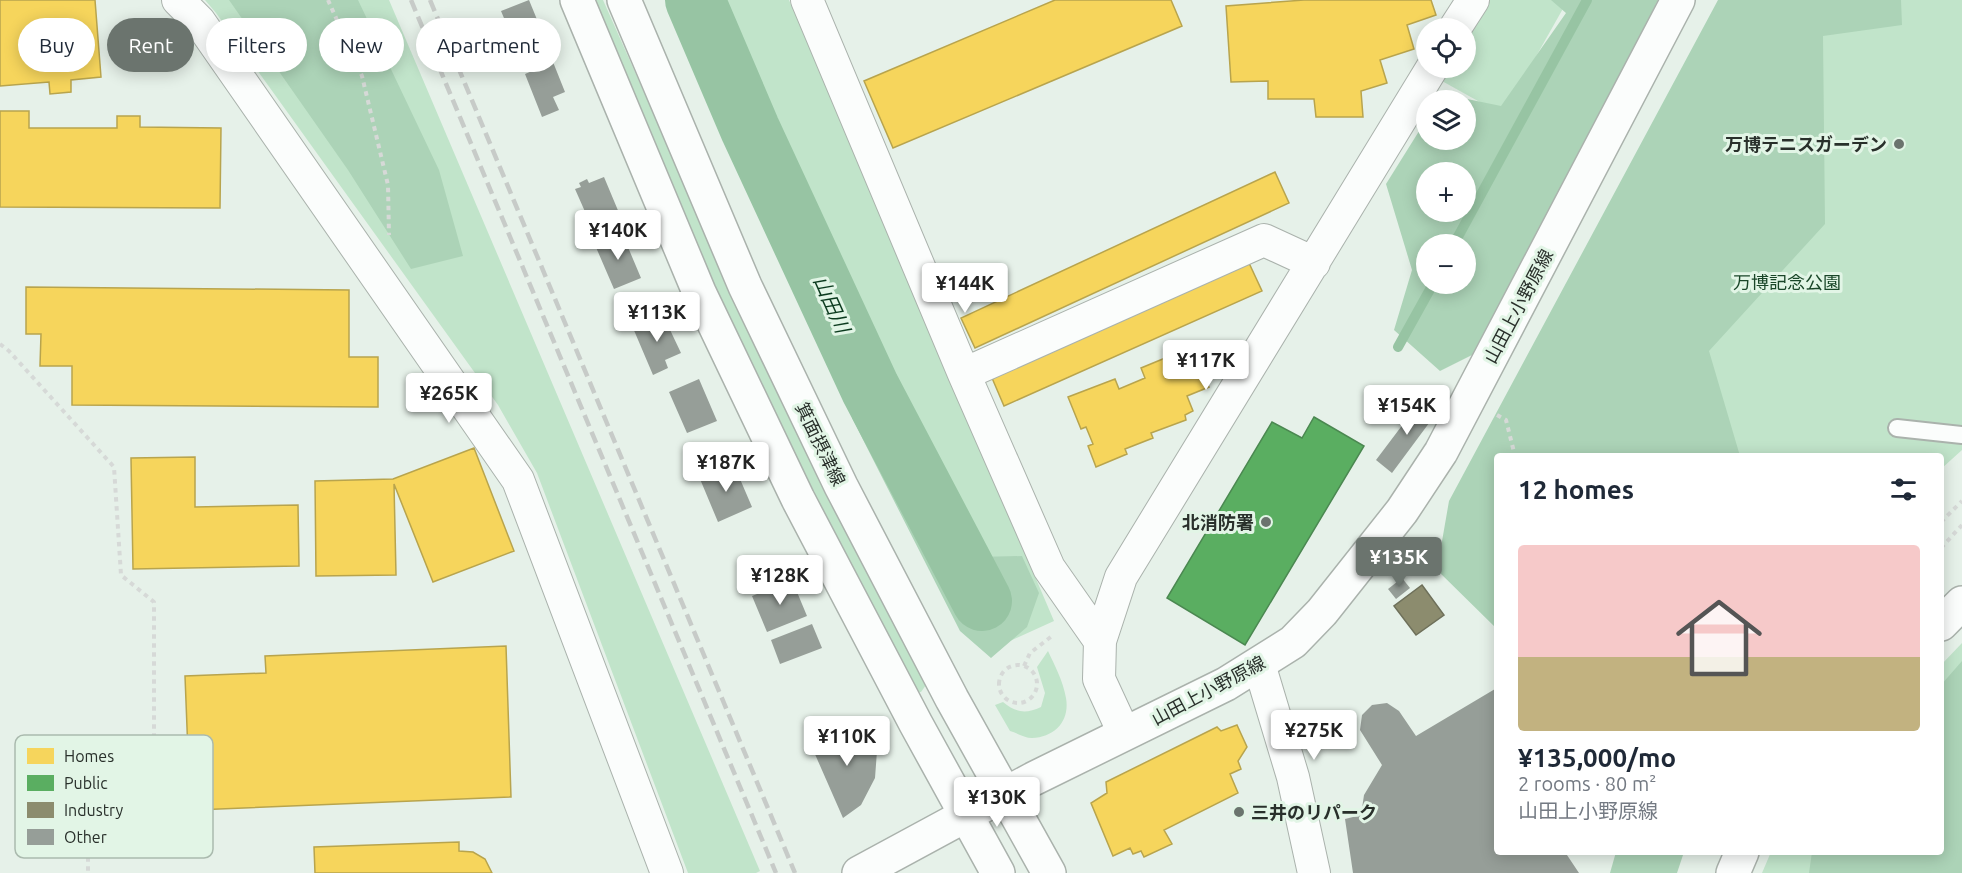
<!DOCTYPE html>
<meta charset="utf-8">
<style>
:root{--surface:#fff;--page:#f2f2f3;--text:#1f2937;--muted:#747a83;--line:#e0e1e3;--accent:#6b746e}
body{margin:0;font-family:Ubuntu,"Noto Sans JP",sans-serif;background:var(--page);color:var(--text);height:100vh;display:flex;flex-direction:column;font-size:22px;white-space:nowrap}
*{box-sizing:border-box;margin:0}
p{font-size:20px;color:var(--muted)}
.icon{flex:none;width:33px;height:33px;fill:none;stroke:currentColor;stroke-width:2;stroke-linecap:round;stroke-linejoin:round}
.map{position:relative;flex:1;overflow:hidden}
.details{position:absolute;left:1494px;top:453px;width:450px;height:402px;display:flex;flex-direction:column;background:var(--surface);border-radius:6px;box-shadow:0 3px 15px #0003}
.details>*{flex:none}
.top-card{position:absolute;left:18px;top:18px;width:570px;height:54px;display:flex;gap:12px}
.fabs{position:absolute;left:1416px;top:18px;display:grid;gap:12px}
.fabs a{display:grid;place-items:center;width:60px;height:60px;border-radius:50%;background:var(--surface);box-shadow:0 3px 15px #0003;font-size:30px}
.price{position:absolute;translate:-50% -51px;padding:0 14px;border-radius:6px;background:#fff;color:#222;font-size:20px;line-height:39px;filter:drop-shadow(0 2px 3px #0008)}
.price::after{content:'';position:absolute;left:50%;top:36px;width:18px;height:14px;margin-left:-9px;background:inherit;clip-path:polygon(0 0,100% 0,50% 100%)}
.price.current{background:var(--accent);color:#fff}
ul{padding:0;list-style:none}
li{display:grid;align-content:center;gap:12px;height:318px;padding:0 24px}
li+li{border-top:2px solid var(--line)}
li span{display:grid;place-items:center;height:186px;border-radius:6px;color:#555}
li>.icon{margin-inline-start:auto}
span .icon{width:108px;height:108px;fill:#fffc;stroke-width:1}
li b{font-size:26px}
h2{display:flex;justify-content:space-between;align-items:center;height:72px;padding:0 24px;font-size:26px}
.pill{padding:0 21px;border-radius:27px;background:var(--surface);box-shadow:0 3px 15px #0003;font-size:21px;line-height:54px}
.pill.current{background:var(--accent);color:#fff}
.map>svg:first-child{display:block}
</style>
<div class="map">
<svg width="1962" height="873" viewBox="0 0 1962 873">
<rect width="100%" height="100%" fill="#e6f1e9"/>
<!-- green -->
<path fill="#c1e4ca" d="M205 0H389L760 871 756 873H688L537 473 498 405 216 13Z
M589 0H603L726 277 825 493 926 685 921 692H914L812 494 689 236Z
M719 0H789L1054 621 1010 641 994 576 979 536 956 522 773 127Z
M1488 0H1557L1565 5 1503 115 1442 81 1450 68H1466V40Z
M1741 0H1962V450L1941 469V456H1497L1463 515Z
M1962 643V873H1762L1771 852H1941V665Z
M1048 651C1055 666 1063 681 1066 698 1070 721 1055 737 1032 738 1025 738 1017 733 1010 731L995 705 1003 702C1016 713 1026 714 1041 707L1045 693 1037 667Z"/>
<!-- forest -->
<path fill="#acd3b7" fill-rule="evenodd" d="M229 0H358L439 170 463 256 411 269 348 170Z
M1551 0H1658L1482 350 1440 371 1394 330 1412 270 1386 184 1426 120V140H1466V100H1438L1443 94 1501 106 1566 13ZM1426 172H1466V212H1426ZM1426 244H1466V284H1426Z
M1718 0H1901L1902 25 1823 36 1825 224 1709 351 1740 456H1497V629L1437 570 1449 501Z
M888 389 950 510 941 535 977 557 1022 556 1039 593 1027 627 991 658 960 631 852 418 858 391Z
M1962 661V873H1809L1812 852H1941V685Z
M1616 852H1684L1677 873H1610Z"/>
<!-- homes -->
<path fill="#f6d55c" stroke="#b8a44d" stroke-width="1.5" d="M0 0H95L101 77 71 80V92L50 94 49 82 0 86Z
M1055 0H1171L1182 26 893 148 864 81Z
M1304 0H1431L1436 15 1407 25 1414 49 1380 60 1387 83 1361 91 1363 117H1316L1314 99H1268V81L1231 82 1226 6Z
M0 111H29V128H117V116H140V127L221 128 220 208 0 207Z
M1275 172 1289 203 975 348 961 318Z
M1249 263 1262 291 1004 406 992 378Z
M26 287 349 290V357H378V407L72 405V366H40L41 334H26Z
M1199 344 1212 379 1206 381 1209 387 1187 396 1193 411 1185 415 1186 420 1151 433 1153 438 1125 449 1127 454 1096 467 1088 446 1093 444 1086 427 1081 429 1068 397 1115 379 1119 389 1145 378 1141 368Z
M474 448 514 551 433 582 394 484 396 575 316 576 315 481 393 479Z
M195 457V507L298 505 299 566 133 569 131 458Z
M506 646 511 797 171 811 169 755 188 753 185 676 266 673 265 656Z
M1237 725 1247 747 1238 761 1241 769 1230 774 1238 793 1164 830 1172 844 1144 857 1141 851 1133 854 1130 848 1113 856 1091 803 1107 793 1106 782 1217 727 1221 731Z
M459 842V851L473 852 485 859 492 873H315L314 847Z"/>
<!-- public -->
<path fill="#5aae61" stroke="#4b8851" stroke-width="1.5" d="M1314 417 1364 446 1245 645 1167 598 1272 422 1302 438Z"/>
<!-- industry -->
<path fill="#8c8c6e" stroke="#6e705a" stroke-width="1.5" d="M1422 585 1444 615 1416 635 1394 606Z"/>
<g fill="none" stroke-linecap="round" stroke-linejoin="round">
<!-- stream -->
<path stroke="#97c4a3" stroke-width="10" d="M1454 244 1587 0
M1398 347 1433 284"/>
<!-- river -->
<path stroke="#97c4a3" stroke-width="60" d="M695 0 750 129 870 388 982 601"/>
</g>
<!-- building -->
<path fill="#969e98" d="M529 0 545 39 532 45 528 36 514 42 501 11Z
M553 62 565 92 553 97 559 110 542 117 525 74Z
M604 177 622 220 594 232 575 189 581 187 579 183 587 179 589 183Z
M622 233 641 278 614 289 595 245Z
M663 315 681 353 665 360 668 368 653 375 633 328Z
M699 379 717 421 687 433 669 392Z
M1422 399 1438 411 1392 473 1376 460Z
M734 465 752 507 718 522 700 479Z
M1402 578 1410 588 1396 599 1388 589Z
M792 580 807 616 767 632 752 596Z
M812 624 822 648 780 664 771 640Z
M1495 689 1497 692V852H1565L1579 873H1353L1345 819 1361 815 1364 795 1382 765 1360 730 1362 715 1372 705 1387 703 1399 711 1416 736Z
M824 729 831 745 867 729 877 751 875 778 861 805 843 818 807 736Z"/>
<g fill="none" stroke-linecap="round" stroke-linejoin="round">
<defs>
<path id="lane" d="M1897 428 1962 435"/>
<path id="street" d="M178 0 199 21 518 480 667 873
M807 0 964 374 1049 568 1100 641
M1455 28 1473 0
M964 374 1264 240 1314 263
M1259 664 1293 777 1314 873
M1124 733 1099 679 1100 641 1121 577 1432 68"/>
<path id="secondary" d="M577 0 699 292 798 499 916 724 998 873
M624 0 745 286 841 486 952 699 1049 873
M1941 624 1962 603
M859 873 1033 779 1226 684 1293 642 1322 612 1402 511 1441 452 1678 0
M1733 873 1742 852"/>
</defs>
<!-- lane casing -->
<use href="#lane" stroke="#aab2ac" stroke-width="20"/>
<!-- street casing -->
<use href="#street" stroke="#aab2ac" stroke-width="34"/>
<!-- secondary casing -->
<use href="#secondary" stroke="#aab2ac" stroke-width="36"/>
<!-- path -->
<path stroke="#d6d9d7" stroke-width="4" stroke-dasharray="4.5 4.5" stroke-linecap="butt" d="M328 0 362 76 388 185 389 235
M0 344 9 351 114 467 121 575 154 602V845L88 846V873
M1497 415 1506 420 1515 456
M1941 522 1962 501
M1941 548 1962 525
M999 684a19 19 0 1 1 38 0a19 19 0 1 1-38 0Z
M1024 666 1030 653 1052 636"/>
<!-- lane -->
<use href="#lane" stroke="#fbfdfc" stroke-width="16"/>
<!-- street -->
<use href="#street" stroke="#fbfdfc" stroke-width="32"/>
<!-- secondary -->
<use href="#secondary" stroke="#fbfdfc" stroke-width="33"/>
<!-- rail -->
<path stroke="#c7cbc8" stroke-width="4.5" stroke-dasharray="12 6" stroke-linecap="butt" d="M411 0 776 873
M430 0 795 873"/>
</g>
<!-- markers -->
<g fill="#6b746e" stroke="#e2f5e6" stroke-width="2">
<circle cx="1899" cy="144" r="6"/>
<circle cx="1266" cy="522" r="6"/>
<circle cx="1239" cy="812" r="6"/>
</g>
<g text-anchor="middle" dominant-baseline="central" stroke-width="6" stroke-linejoin="round" paint-order="stroke">
<!-- poi labels -->
<g font-size="18" font-weight="bold" fill="#29302b" stroke="#e2f5e6" text-anchor="end">
<text x="1887" y="144">万博テニスガーデン</text>
<text x="1254" y="522">北消防署</text>
<text x="1251" y="812" text-anchor="start">三井のリパーク</text>
</g>
<!-- park labels -->
<g font-size="18" fill="#194628" stroke="#e2f5e6">
<text x="1787" y="282">万博記念公園</text>
</g>
<!-- street labels -->
<g font-size="18" fill="#29302b" stroke="#e2f5e6">
<text transform="translate(1518 306) rotate(-62)">山田上小野原線</text>
<text transform="translate(821 444) rotate(64)">箕面摂津線</text>
<text transform="translate(1208 690) rotate(-28)">山田上小野原線</text>
</g>
<!-- water labels -->
<g font-size="20" font-style="italic" fill="#0b3b1e" stroke="#e2f5e6">
<text transform="translate(832 304) rotate(66)">山田川</text>
</g>
</g>
<!-- legend -->
<rect x="15" y="735" width="198" height="123" rx="9" fill="#e2f5e6" stroke="#aabaae" stroke-width="1.5"/>
<rect x="27" y="748" width="27" height="16" fill="#f6d55c"/>
<rect x="27" y="775" width="27" height="16" fill="#5aae61"/>
<rect x="27" y="802" width="27" height="16" fill="#8c8c6e"/>
<rect x="27" y="829" width="27" height="16" fill="#969e98"/>
<g font-size="16" fill="#29302b">
<text x="64" y="762">Homes</text>
<text x="64" y="789">Public</text>
<text x="64" y="816">Industry</text>
<text x="64" y="843">Other</text>
</g>
</svg>
<div class="fabs">
<a><svg class="icon" aria-label="locate" viewBox="0 0 24 24"><circle cx="12" cy="12" r="6"/><path d="M12 2v4M12 18v4M2 12h4M18 12h4"/></svg></a>
<a><svg class="icon" aria-label="layers" viewBox="0 0 24 24"><path d="M12 4l9 5-9 5-9-5zM3 14l9 5 9-5"/></svg></a>
<a>+</a>
<a>−</a>
</div>
<b class="price" style="left:618px;top:261px">¥140K</b>
<b class="price" style="left:965px;top:314px">¥144K</b>
<b class="price" style="left:657px;top:343px">¥113K</b>
<b class="price" style="left:1206px;top:391px">¥117K</b>
<b class="price" style="left:449px;top:424px">¥265K</b>
<b class="price" style="left:1407px;top:436px">¥154K</b>
<b class="price" style="left:726px;top:493px">¥187K</b>
<b class="price current" style="left:1399px;top:588px">¥135K</b>
<b class="price" style="left:780px;top:606px">¥128K</b>
<b class="price" style="left:1314px;top:761px">¥275K</b>
<b class="price" style="left:847px;top:767px">¥110K</b>
<b class="price" style="left:997px;top:828px">¥130K</b>
<div class="top-card">
<a class="pill">Buy</a>
<a class="pill current">Rent</a>
<a class="pill">Filters</a>
<a class="pill">New</a>
<a class="pill">Apartment</a>
</div>
<section class="details">
<h2>12 homes<svg class="icon" aria-label="filters" viewBox="0 0 24 24"><path d="M4 7h16M4 17h16"/><circle cx="9" cy="7" r="2"/><circle cx="15" cy="17" r="2"/></svg></h2>
<ul>
<li><span style="background:linear-gradient(#f6c9c9 60%,#c2b280 0)"><svg class="icon" aria-label="home" viewBox="0 0 24 24"><path d="M3 11l9-7 9 7M6 9v11h12V9"/></svg></span><div><b>¥135,000/mo</b><p>2 rooms · 80 m²</p><p>山田上小野原線</p></div></li>
</ul>
</section>
</div>
